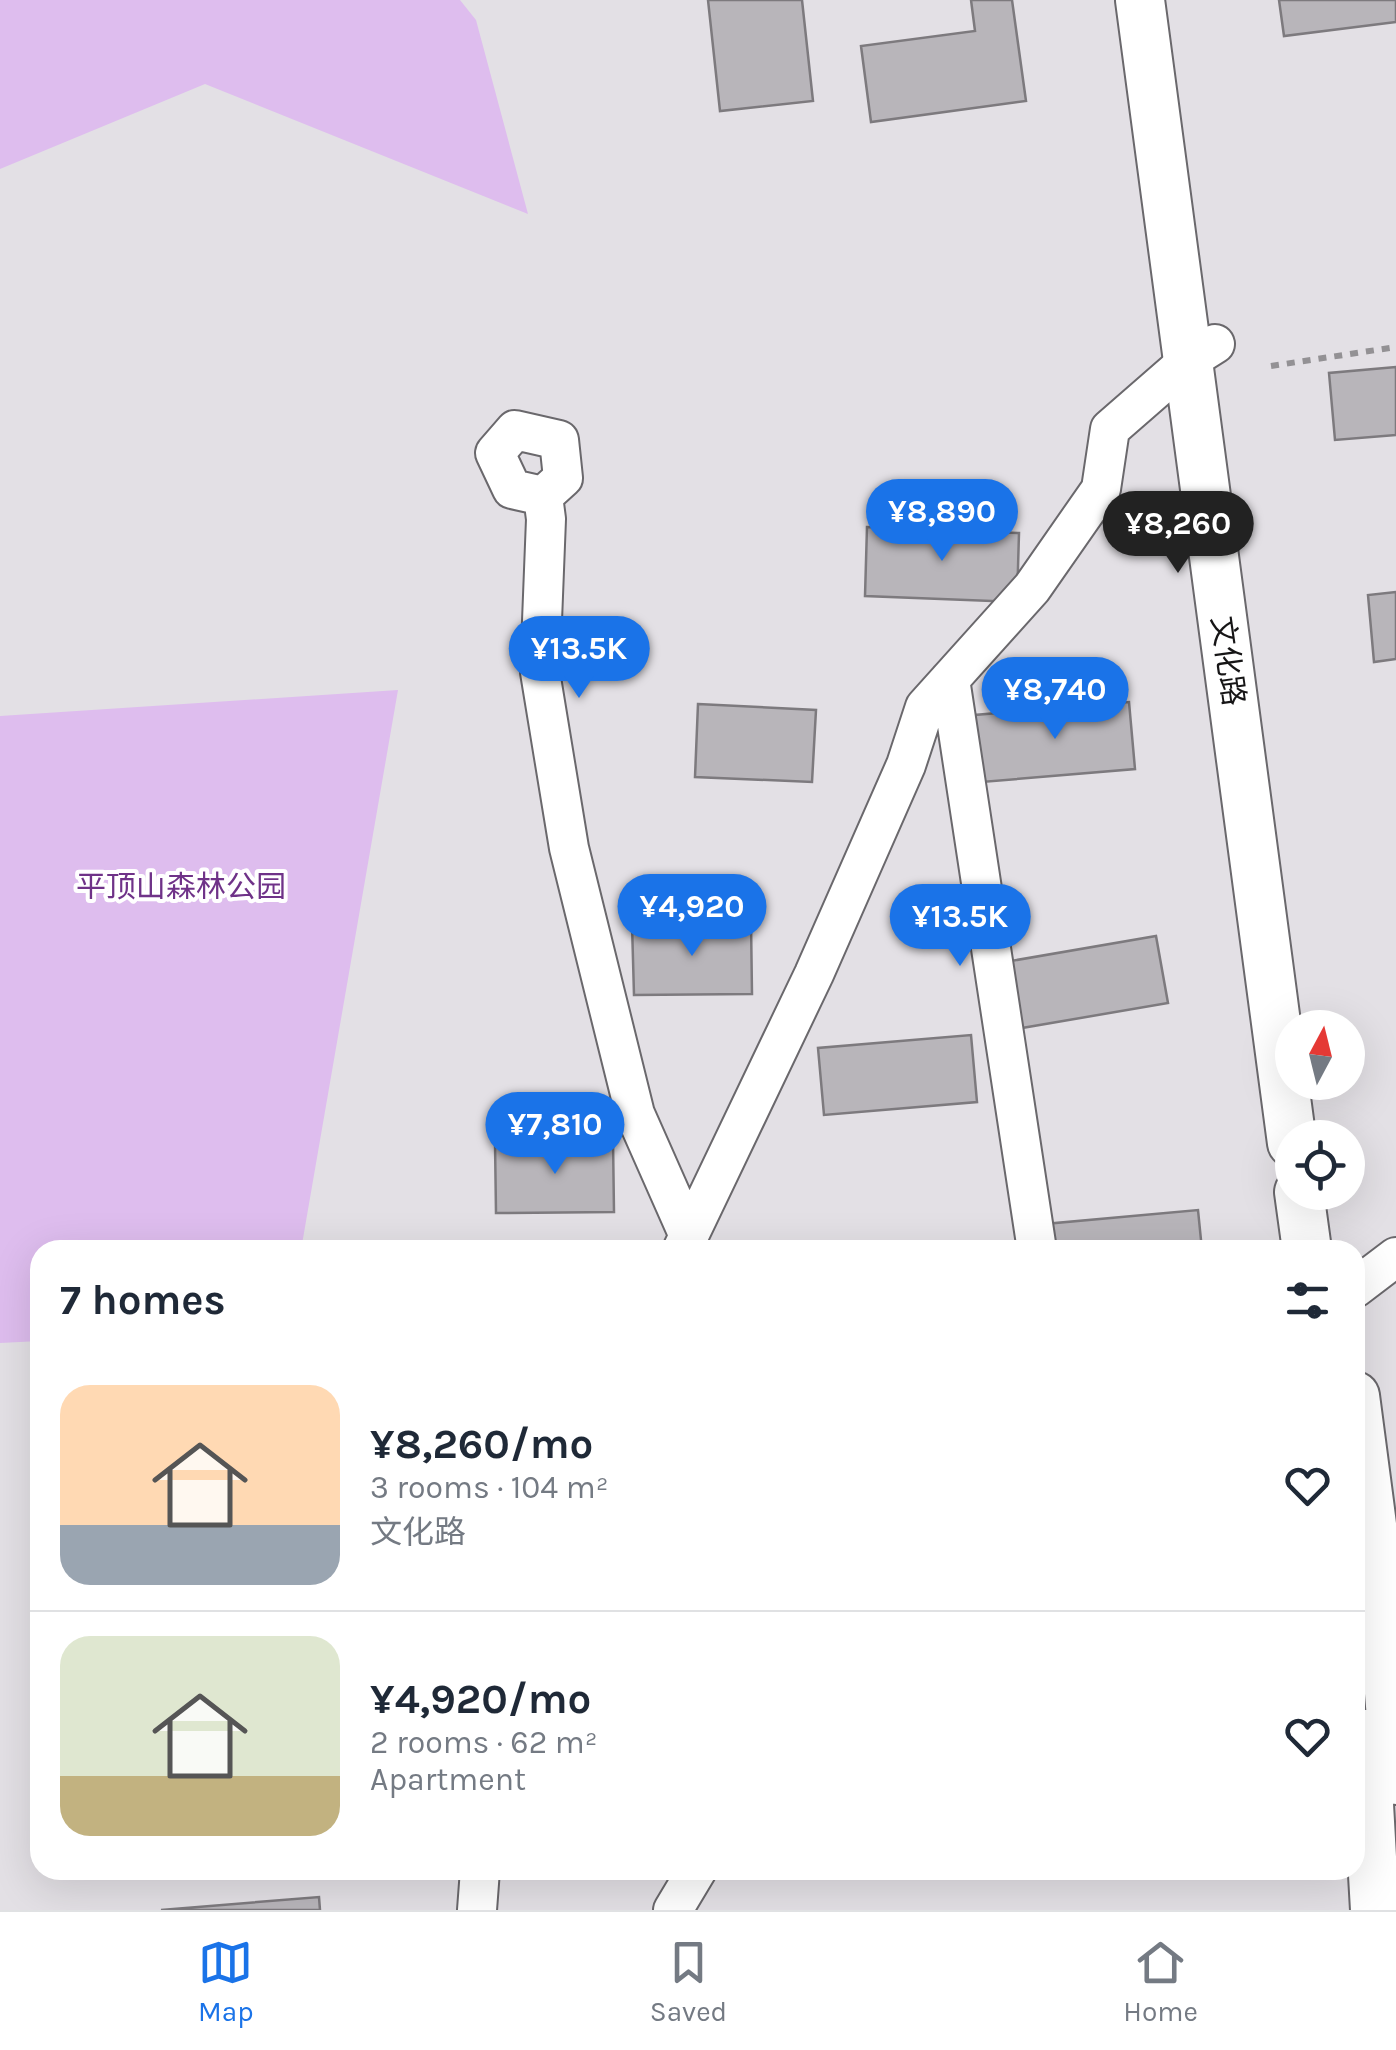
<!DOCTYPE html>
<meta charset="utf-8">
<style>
:root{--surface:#fff;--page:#f2f2f3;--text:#1f2937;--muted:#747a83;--line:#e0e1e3;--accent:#1a73e8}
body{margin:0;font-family:Karla,"Noto Sans SC",sans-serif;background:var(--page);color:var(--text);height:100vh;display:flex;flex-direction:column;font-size:38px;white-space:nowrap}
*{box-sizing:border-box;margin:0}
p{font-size:32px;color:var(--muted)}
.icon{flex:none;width:55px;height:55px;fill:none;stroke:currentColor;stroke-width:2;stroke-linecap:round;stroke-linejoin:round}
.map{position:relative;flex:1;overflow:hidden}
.details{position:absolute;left:30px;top:1240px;width:1335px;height:640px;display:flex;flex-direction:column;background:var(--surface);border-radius:30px;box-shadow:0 10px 40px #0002}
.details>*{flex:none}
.needle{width:65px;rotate:7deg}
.fabs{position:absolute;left:1275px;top:1010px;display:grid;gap:20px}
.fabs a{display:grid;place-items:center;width:90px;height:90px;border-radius:50%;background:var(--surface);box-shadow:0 10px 40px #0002;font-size:50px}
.price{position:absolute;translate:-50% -85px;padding:0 22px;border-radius:35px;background:var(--accent);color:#fff;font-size:32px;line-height:65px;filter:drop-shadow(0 2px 5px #0008)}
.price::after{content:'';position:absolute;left:50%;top:60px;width:30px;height:22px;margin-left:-15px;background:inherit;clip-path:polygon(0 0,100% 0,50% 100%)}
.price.current{background:#222;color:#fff}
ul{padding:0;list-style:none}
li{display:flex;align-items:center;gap:30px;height:250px;padding:0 30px}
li+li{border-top:2px solid var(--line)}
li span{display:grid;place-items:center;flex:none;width:280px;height:200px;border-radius:30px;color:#555}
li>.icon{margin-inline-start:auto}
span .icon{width:120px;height:120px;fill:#fffc;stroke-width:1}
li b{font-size:42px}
h2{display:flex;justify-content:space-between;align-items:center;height:120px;padding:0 30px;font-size:42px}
.dock{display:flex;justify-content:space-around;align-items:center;height:140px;border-top:2px solid var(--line);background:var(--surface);font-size:28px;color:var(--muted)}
.dock a{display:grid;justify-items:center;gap:5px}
.dock .current{color:var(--accent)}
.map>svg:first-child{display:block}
</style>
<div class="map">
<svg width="1396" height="1910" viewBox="0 0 1396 1910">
<rect width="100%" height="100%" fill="#e3e0e5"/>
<!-- green -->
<path fill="#debdee" d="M0 0H460L476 20 528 214 205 84 0 169Z
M398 690 301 1250H40V1341L0 1343V716Z"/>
<!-- building -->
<path fill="#b8b5ba" stroke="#7d7a7e" stroke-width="2.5" d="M708 0H802L813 101 720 111Z
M971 0H1012L1026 101 871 122 861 46 975 31Z
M1279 0H1396V22L1284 36Z
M1396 367V435L1335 440 1329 373Z
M867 527 1019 533 1017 602 865 596Z
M1396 592V659L1374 662 1368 595Z
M1129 702 1135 769 982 782 975 715Z
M698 704 816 710 812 782 695 777Z
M751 922 752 994 634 995 632 924Z
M1156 936 1168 1003 1022 1028 1011 961Z
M971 1035 977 1102 824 1115 818 1048Z
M613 1140 614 1212 496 1213 495 1142Z
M1198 1210 1202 1250H1047L1045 1224Z
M319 1897 320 1910H161Z"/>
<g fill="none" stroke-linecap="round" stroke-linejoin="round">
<defs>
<path id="minor" d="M543 496 512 489 495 453 515 430 559 440 563 478 543 496 546 519 540 672 569 848 635 1114 689 1236
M950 679 1037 1250
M682 1250 814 974 906 765 925 707 1032 588 1101 489 1110 429 1188 361 1215 344
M1355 1288 1396 1257
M477 1910 480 1870
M673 1910 697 1870"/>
<path id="tertiary" d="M1140 0 1292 1143
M1299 1192 1307 1250
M1355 1396 1381 1593 1396 1780
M1365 1734 1375 1910"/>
</defs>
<!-- minor casing -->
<use href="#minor" stroke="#6a686c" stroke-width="42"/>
<!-- tertiary casing -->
<use href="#tertiary" stroke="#6a686c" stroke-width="52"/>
<!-- path -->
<path stroke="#939194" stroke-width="6" stroke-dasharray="8 8" stroke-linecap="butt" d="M1271 366 1396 347"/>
<!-- minor -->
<use href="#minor" stroke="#fff" stroke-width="38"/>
<!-- tertiary -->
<use href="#tertiary" stroke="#fff" stroke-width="48"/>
</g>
<g text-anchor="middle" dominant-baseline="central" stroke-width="8" stroke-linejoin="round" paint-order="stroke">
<!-- street labels -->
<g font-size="30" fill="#161516" stroke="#fff">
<text transform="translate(1228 661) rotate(82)">文化路</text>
</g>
<!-- park labels -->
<g font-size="30" fill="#6f3288" stroke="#fff">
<text x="181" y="887">平顶山森林公园</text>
</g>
</g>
</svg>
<div class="fabs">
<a><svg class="needle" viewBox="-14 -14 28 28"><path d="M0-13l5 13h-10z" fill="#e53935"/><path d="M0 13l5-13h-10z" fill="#747a83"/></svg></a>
<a><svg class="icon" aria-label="locate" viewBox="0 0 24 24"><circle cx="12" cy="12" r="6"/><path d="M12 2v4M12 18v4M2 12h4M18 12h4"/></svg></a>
</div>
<b class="price" style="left:942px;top:564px">¥8,890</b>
<b class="price current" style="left:1178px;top:576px">¥8,260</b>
<b class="price" style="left:579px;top:701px">¥13.5K</b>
<b class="price" style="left:1055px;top:742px">¥8,740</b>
<b class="price" style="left:692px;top:959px">¥4,920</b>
<b class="price" style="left:960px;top:969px">¥13.5K</b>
<b class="price" style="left:555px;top:1177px">¥7,810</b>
<section class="details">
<h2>7 homes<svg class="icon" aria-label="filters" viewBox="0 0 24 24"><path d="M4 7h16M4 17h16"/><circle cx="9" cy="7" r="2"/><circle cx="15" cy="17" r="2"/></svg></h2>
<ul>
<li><span style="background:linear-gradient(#ffd9b3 70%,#9aa5b1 0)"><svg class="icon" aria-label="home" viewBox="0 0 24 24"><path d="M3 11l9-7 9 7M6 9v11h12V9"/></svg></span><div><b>¥8,260/mo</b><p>3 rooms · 104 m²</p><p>文化路</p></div><svg class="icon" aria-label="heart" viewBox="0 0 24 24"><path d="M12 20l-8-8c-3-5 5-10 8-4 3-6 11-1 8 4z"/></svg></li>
<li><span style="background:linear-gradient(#dfe7d0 70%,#c2b280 0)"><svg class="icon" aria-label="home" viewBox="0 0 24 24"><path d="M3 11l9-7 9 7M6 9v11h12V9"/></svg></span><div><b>¥4,920/mo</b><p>2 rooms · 62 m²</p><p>Apartment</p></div><svg class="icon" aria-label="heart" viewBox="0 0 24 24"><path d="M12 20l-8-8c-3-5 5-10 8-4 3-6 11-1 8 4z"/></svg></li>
</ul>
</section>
</div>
<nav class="dock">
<a class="current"><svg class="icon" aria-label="map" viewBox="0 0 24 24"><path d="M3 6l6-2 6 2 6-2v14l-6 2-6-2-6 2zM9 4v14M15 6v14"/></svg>Map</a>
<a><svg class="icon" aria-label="saved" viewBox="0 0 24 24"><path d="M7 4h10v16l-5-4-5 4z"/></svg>Saved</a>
<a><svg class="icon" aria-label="home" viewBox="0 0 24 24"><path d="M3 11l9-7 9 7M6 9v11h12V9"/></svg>Home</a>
</nav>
